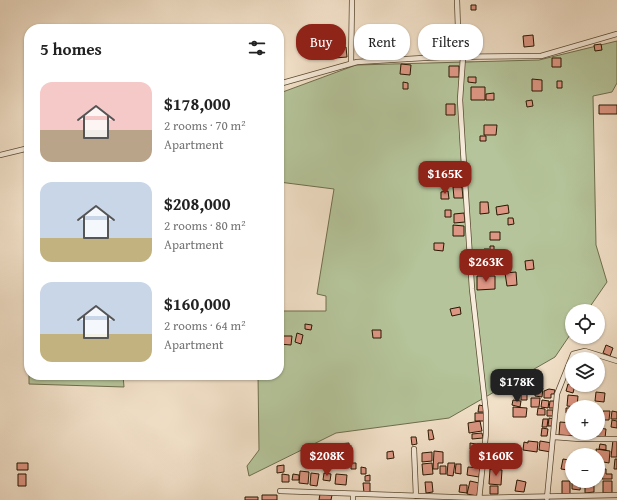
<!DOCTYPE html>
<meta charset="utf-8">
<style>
:root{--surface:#fff;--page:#f2f2f2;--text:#222;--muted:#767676;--accent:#8f2418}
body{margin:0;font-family:"Gentium Book Plus",serif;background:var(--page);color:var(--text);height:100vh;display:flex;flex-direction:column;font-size:15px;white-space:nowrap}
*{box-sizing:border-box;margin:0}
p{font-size:13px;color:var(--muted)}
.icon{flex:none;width:22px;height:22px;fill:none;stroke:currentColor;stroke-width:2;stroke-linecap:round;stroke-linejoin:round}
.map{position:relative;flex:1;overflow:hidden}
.panel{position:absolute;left:24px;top:24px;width:260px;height:356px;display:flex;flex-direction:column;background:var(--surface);border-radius:16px;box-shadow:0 1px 3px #0004}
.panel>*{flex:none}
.guide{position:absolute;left:296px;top:24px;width:261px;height:36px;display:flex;gap:8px}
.controls{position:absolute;left:565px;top:304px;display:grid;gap:8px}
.controls a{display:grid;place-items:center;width:40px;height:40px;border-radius:50%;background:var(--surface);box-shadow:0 1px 3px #0004;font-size:20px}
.price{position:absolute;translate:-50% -34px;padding:0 9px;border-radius:8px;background:var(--accent);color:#fff;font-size:13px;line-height:26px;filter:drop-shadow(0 1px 2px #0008)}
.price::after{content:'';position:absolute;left:50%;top:24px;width:12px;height:9px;margin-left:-6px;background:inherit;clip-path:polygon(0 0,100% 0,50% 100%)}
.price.active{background:#222;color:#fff}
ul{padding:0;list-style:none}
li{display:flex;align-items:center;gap:12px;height:100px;padding:0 16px}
li span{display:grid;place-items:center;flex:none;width:112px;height:80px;border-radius:12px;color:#555}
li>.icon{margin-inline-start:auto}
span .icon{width:48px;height:48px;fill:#fffc;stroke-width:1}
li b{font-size:17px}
h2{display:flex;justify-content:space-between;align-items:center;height:48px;padding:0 16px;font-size:17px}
.chip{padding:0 14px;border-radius:16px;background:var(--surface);box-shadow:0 1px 3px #0004;font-size:14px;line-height:36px}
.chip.active{background:var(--accent);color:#fff}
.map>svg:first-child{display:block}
</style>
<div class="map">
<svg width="617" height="500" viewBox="0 0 617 500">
<rect width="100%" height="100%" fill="#f2e1c9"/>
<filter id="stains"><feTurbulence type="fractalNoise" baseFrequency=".005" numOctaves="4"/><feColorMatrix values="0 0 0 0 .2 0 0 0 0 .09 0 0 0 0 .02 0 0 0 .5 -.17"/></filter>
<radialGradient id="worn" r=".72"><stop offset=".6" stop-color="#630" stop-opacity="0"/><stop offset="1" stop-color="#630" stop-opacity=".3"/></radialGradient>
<!-- green -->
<path fill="#b5c49a" stroke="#6e6e4d" d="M617 41V83L612 92 593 96 596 245 607 282 587 311H572V332L555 357 449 418 336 433 249 476 247 466 259 450 258 375H279V311H326V296L317 294 334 189 279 182 280 93 356 65 539 60Z
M29 375H123L124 387 29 384Z"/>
<!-- building -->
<path fill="#dd9683" stroke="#271700" d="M471 5H476V10H471Z
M533 35 534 46 524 47 523 36Z
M444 43H458V53H444Z
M601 44 602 50 595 51 594 45Z
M346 47 347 57 335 58 334 48Z
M552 58H561V67H552Z
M401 64 411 65 410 75 400 74Z
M449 66H459V77H449Z
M468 77H476V83L468 82Z
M532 79 542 80V91H532Z
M557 81H562V88H557Z
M403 82 408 83V89H403Z
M471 87H485V100H471Z
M494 93V100H486V94Z
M532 100 533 106 527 107 526 101Z
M446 104H455V115H446Z
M599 105H617V114H599Z
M484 125H497L496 135H484Z
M480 136H486V141H480Z
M453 187H462L463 198H454Z
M448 191 449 199H441V192Z
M480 202H488L489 213 480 214Z
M508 205 509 213 497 215 496 207Z
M445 210H451V217H445Z
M464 213 465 222 454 223V214Z
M508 218H513L514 224 508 225Z
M453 225 464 226V236H453Z
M490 232H500V240H490Z
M434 243H444L443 251 434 250Z
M490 246H494V253H490Z
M484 249H489V257H484Z
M507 260V271L499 272 498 261Z
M533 260 534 269 526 270 525 261Z
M487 266V273L477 274 476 268Z
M516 272 517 285 507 286 505 273Z
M477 276H495V289L477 290Z
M460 307 461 314 452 316 450 309Z
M305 324 312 325 311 330 305 329Z
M372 330H381V338H373Z
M297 333 303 335 301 344 295 342Z
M279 336H292L291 345 279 344Z
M606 345 613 348 610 356 603 353Z
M568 384 575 385 573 393 566 391Z
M536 387 543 388 542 397 535 396Z
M515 389H520L519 400 515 399Z
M549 389 555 390 554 394H551V398H544V391Z
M521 391H527V400H521Z
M596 392 605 393 604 402 595 401Z
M568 395 578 396 577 407 567 406Z
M531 398H540L539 407H531Z
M513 400 521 401 520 407 512 405Z
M542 400 549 401 548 408 541 407Z
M550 401H555V408H549Z
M479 405 484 406V412H478Z
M513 407 527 408 526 417H513Z
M538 408 545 409V415H537Z
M566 408H571V414L566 413Z
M547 410H553V416H547Z
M603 411H610L609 420H602Z
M612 411 617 412V419H611Z
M475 413H485V421H475Z
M549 418 554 419V426H548Z
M543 419H548L547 427H542Z
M612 420 617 421V428L611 427Z
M480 421 482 431 469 433 468 423Z
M560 422 572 423 573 436 559 435Z
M542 428 548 429 547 436H541Z
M598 428 606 429 605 438 596 437Z
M428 430H432L434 439 429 440Z
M482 433 483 438 472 439V434Z
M411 437H416L417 444 412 445Z
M613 440 617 441V457H611Z
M528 441 538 442 537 452 523 450 524 442 528 443Z
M540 441 552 443 551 452 539 450Z
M349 443V452L339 453V444Z
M470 443 476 444V449H470Z
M600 444 606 445V450L599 449Z
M318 446H324V452H318Z
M596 449 610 451 609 463 598 461Z
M393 451 394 458 387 459V452Z
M434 451 443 452V463H438V469H433Z
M432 452V461L422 462V453Z
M563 459 569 460 568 470 561 469Z
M615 459H617V469H614Z
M331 461H339V466H331Z
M474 462H479L478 467H473Z
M17 463H28V470H17Z
M351 463H356V469H351Z
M432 463 433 474 423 475 422 464Z
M448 463H455L453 476 447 475Z
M456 464H461V474L455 473Z
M284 465V472L277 473V466Z
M440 466H446V474H440Z
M361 467 366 468V474H361Z
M468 467 480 468 479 477 467 475Z
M490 469 502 470 501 485 489 484Z
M603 469H606V474H612V479H602Z
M300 471 309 472 308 484 299 483Z
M311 473 319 474 317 486 310 485Z
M324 473 331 474 330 481 323 480Z
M18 474H26V486H18Z
M282 474 289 475V482H282Z
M293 474 299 475V480H292Z
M336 474 347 475 346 485 335 484Z
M370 475V481H365V476Z
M517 480 526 482 524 492 515 491Z
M470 481 479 483 477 496 467 494Z
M562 481H570V494H562Z
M603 481H612V493H603Z
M425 482H432L433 492 426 493Z
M594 482V492L585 493V483Z
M363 483H370V493H364Z
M572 483H581L580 490 572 489Z
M460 485H467V493L459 492Z
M490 486H498V494H490Z
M320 494 332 495 331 500H319Z
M262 495H277V500H262Z
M245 497H258V500H245Z"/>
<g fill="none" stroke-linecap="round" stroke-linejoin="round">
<defs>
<path id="minor" d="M457 0 459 57
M463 57 460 100 463 150 472 289 486 413V433L479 500
M351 63 352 0
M279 84 357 62 440 57 541 56 617 34
M0 155 29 148
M554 437 580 439H617
M414 449 416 496
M280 491 479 498 617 495
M547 498 557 394 573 354 585 351 617 361
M353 500V494"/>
</defs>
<!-- minor casing -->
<use href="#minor" stroke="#5a4a32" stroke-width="6"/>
<!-- minor -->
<use href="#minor" stroke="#f7ecdc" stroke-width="4.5"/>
</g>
<rect width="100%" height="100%" filter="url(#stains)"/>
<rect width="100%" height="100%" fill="url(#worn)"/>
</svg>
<div class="controls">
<a><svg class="icon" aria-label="locate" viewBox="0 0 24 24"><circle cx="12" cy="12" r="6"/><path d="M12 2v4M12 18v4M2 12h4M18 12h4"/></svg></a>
<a><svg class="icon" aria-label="layers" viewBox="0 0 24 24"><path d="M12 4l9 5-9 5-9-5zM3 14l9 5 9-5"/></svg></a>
<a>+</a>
<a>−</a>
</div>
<b class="price" style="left:445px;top:195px">$165K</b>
<b class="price" style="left:486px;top:283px">$263K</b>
<b class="price active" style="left:517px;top:403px">$178K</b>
<b class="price" style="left:327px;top:477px">$208K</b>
<b class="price" style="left:496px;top:477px">$160K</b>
<div class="guide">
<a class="chip active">Buy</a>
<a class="chip">Rent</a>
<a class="chip">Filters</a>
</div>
<section class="panel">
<h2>5 homes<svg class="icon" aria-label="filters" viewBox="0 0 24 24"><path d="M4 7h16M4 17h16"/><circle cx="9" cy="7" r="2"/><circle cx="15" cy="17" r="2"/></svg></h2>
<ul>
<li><span style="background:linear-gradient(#f6c9c9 60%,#b9a48a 0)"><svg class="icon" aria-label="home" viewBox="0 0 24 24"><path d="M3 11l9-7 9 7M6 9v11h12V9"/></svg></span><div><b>$178,000</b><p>2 rooms · 70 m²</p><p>Apartment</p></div></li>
<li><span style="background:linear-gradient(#c9d6e8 70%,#c2b280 0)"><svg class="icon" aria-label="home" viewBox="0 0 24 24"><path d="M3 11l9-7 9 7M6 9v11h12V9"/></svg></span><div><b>$208,000</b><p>2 rooms · 80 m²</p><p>Apartment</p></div></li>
<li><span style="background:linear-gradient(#c9d6e8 65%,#c2b280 0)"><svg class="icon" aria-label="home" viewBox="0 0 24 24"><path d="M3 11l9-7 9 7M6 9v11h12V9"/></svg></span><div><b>$160,000</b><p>2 rooms · 64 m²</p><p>Apartment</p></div></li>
</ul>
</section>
</div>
